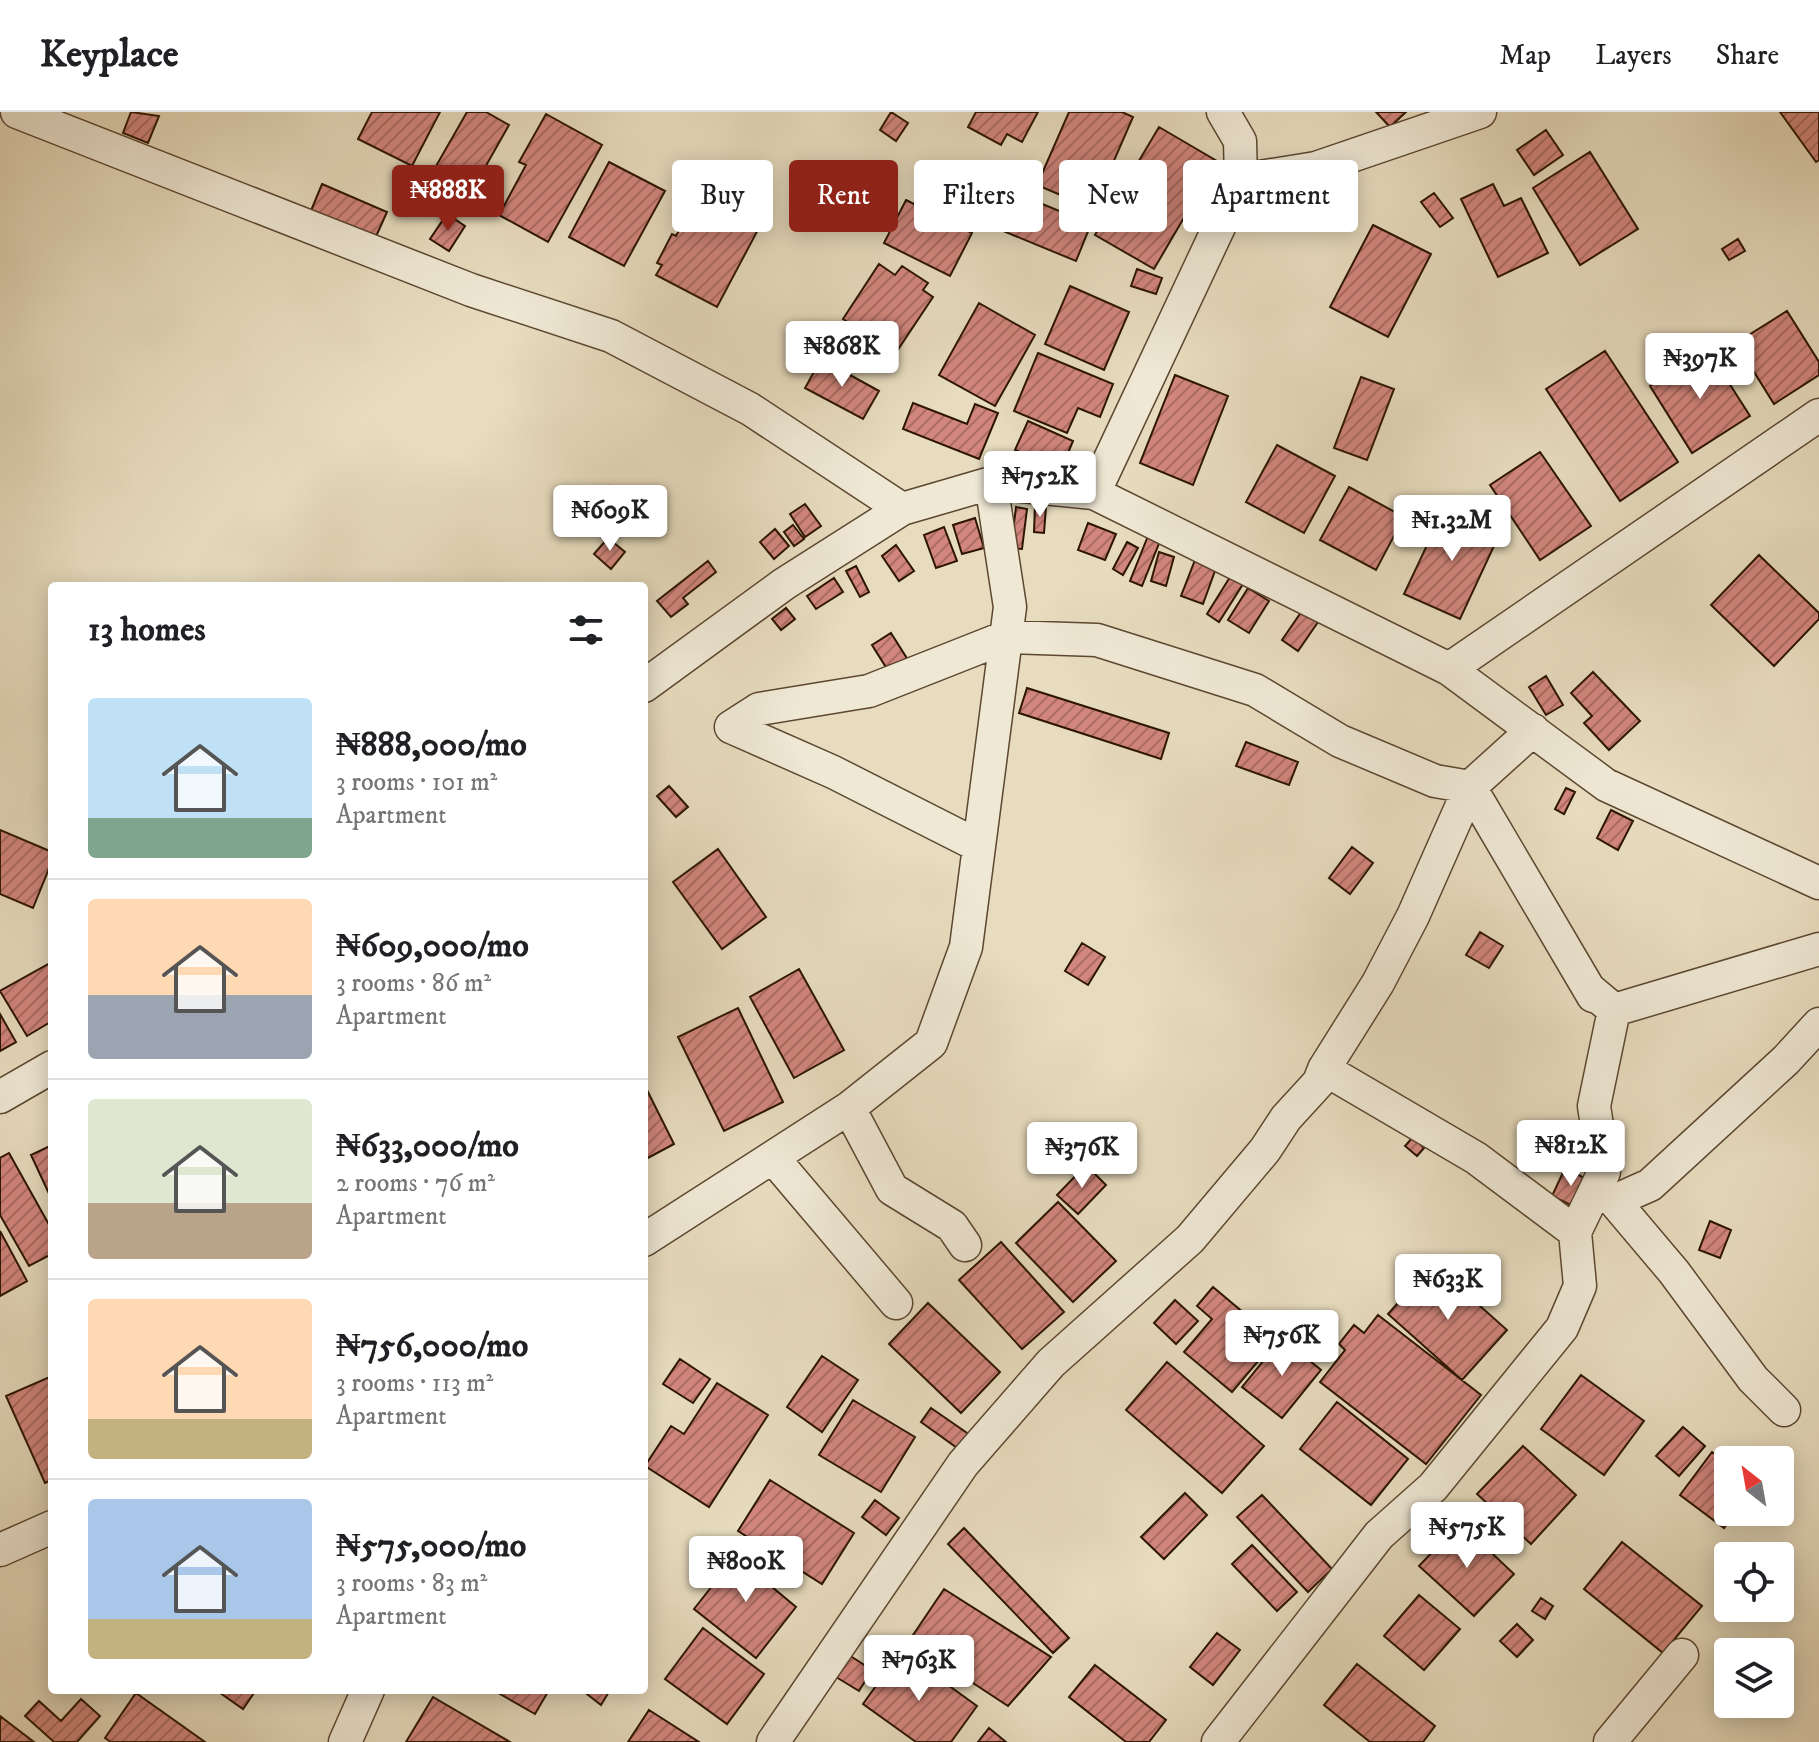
<!DOCTYPE html>
<meta charset="utf-8">
<style>
:root{--surface:#fff;--page:#f2f2f2;--text:#202124;--muted:#757577;--line:#e0e0e0;--accent:#8f2418}
body{margin:0;font-family:"IM FELL DW Pica",serif;background:var(--page);color:var(--text);height:100vh;display:flex;flex-direction:column;font-size:30px;white-space:nowrap}
*{box-sizing:border-box;margin:0}
p{font-size:26px;color:var(--muted)}
.icon{flex:none;width:44px;height:44px;fill:none;stroke:currentColor;stroke-width:2;stroke-linecap:round;stroke-linejoin:round}
.map{position:relative;flex:1;overflow:hidden}
.drawer{position:absolute;left:48px;top:470px;width:600px;height:1112px;display:flex;flex-direction:column;background:var(--surface);border-radius:8px;box-shadow:0 4px 20px #0003}
.drawer>*{flex:none}
.top-card{position:absolute;left:672px;top:48px;width:760px;height:72px;display:flex;gap:16px}
.needle{width:52px;rotate:329deg}
.controls{position:absolute;left:1714px;top:1334px;display:grid;gap:16px}
.controls a{display:grid;place-items:center;width:80px;height:80px;border-radius:8px;background:var(--surface);box-shadow:0 4px 20px #0003;font-size:40px}
.price{position:absolute;translate:-50% -68px;padding:0 18px;border-radius:8px;background:#fff;color:#222;font-size:26px;line-height:52px;filter:drop-shadow(0 2px 4px #0008)}
.price::after{content:'';position:absolute;left:50%;top:48px;width:24px;height:18px;margin-left:-12px;background:inherit;clip-path:polygon(0 0,100% 0,50% 100%)}
.price.on{background:var(--accent);color:#fff}
ul{padding:0;list-style:none}
li{display:flex;align-items:center;gap:24px;height:200px;padding:0 40px}
li+li{border-top:2px solid var(--line)}
li span{display:grid;place-items:center;flex:none;width:224px;height:160px;border-radius:8px;color:#555}
li>.icon{margin-inline-start:auto}
span .icon{width:96px;height:96px;fill:#fffc;stroke-width:1}
li b{font-size:34px}
h2{display:flex;justify-content:space-between;align-items:center;height:96px;padding:0 40px;font-size:34px}
.tag{padding:0 28px;border-radius:8px;background:var(--surface);box-shadow:0 4px 20px #0003;font-size:28px;line-height:72px}
.tag.on{background:var(--accent);color:#fff}
header{display:flex;align-items:center;gap:48px;box-sizing:border-box;height:112px;padding:0 40px;background:var(--surface);border-bottom:2px solid var(--line)}
header strong{font-size:38px}
nav{display:flex;gap:44px;margin-inline-start:auto;font-size:28px}
.map>svg:first-child{display:block}
</style>
<header>
<strong>Keyplace</strong>
<nav><a>Map</a><a>Layers</a><a>Share</a></nav>
</header>
<div class="map">
<svg width="1819" height="1630" viewBox="0 0 1819 1630">
<defs>
<pattern id="building-hatch" width="6" height="6" patternUnits="userSpaceOnUse" patternTransform="scale(2)"><rect width="6" height="6" fill="#d2867d"/><path d="M-1 1l2-2M0 6l6-6M5 7l2-2" fill="none" stroke="#ab6c64"/></pattern>
</defs>
<rect width="100%" height="100%" fill="#e7dcbe"/>
<filter id="stains"><feTurbulence type="fractalNoise" baseFrequency=".0025" numOctaves="4"/><feColorMatrix values="0 0 0 0 .2 0 0 0 0 .09 0 0 0 0 .02 0 0 0 .5 -.17"/></filter>
<radialGradient id="worn" r=".72"><stop offset=".6" stop-color="#630" stop-opacity="0"/><stop offset="1" stop-color="#630" stop-opacity=".3"/></radialGradient>
<!-- building -->
<path fill="url(#building-hatch)" stroke="#2d1501" stroke-width="2" d="M131 0 159 4 148 31 123 21Z
M372 0H440L412 54 358 27Z
M467 0H486L509 13 466 89 428 68Z
M891 0 908 11 896 29 880 18Z
M976 0H1038L1022 30 1007 22 1001 33 968 15Z
M1069 0H1122L1133 5 1093 97 1037 73Z
M1376 0H1406L1390 15Z
M1780 0H1819V48L1816 50Z
M546 2 602 33 548 130 499 103 526 53 519 50Z
M1159 15 1217 49 1154 157 1095 123Z
M1546 18 1563 43 1534 63 1517 38Z
M1590 40 1638 117 1580 153 1533 76Z
M609 50 665 79 624 154 569 125Z
M709 63 770 95 717 195 656 163 662 153 657 151 672 122 676 124 685 107 679 103 695 72 702 76Z
M322 72 387 100 374 129 310 101Z
M1493 72 1504 94 1521 86 1548 141 1498 165 1461 87Z
M1011 79 1091 112 1076 149 996 116Z
M1434 81 1453 106 1440 115 1421 90Z
M906 88 972 121 950 164 884 131Z
M447 102 465 114 449 139 430 127Z
M1373 113 1431 142 1388 225 1330 195Z
M1738 127 1745 139 1729 148 1722 137Z
M879 152 895 163 902 154 928 171 923 178 933 185 895 242 843 207Z
M1137 157 1162 166 1156 182 1131 174Z
M1070 174 1129 200 1104 258 1045 232Z
M979 191 1035 223 995 294 939 263Z
M1787 199 1819 250V263L1774 292 1736 231Z
M1708 238 1750 304 1692 341 1650 274Z
M1605 239 1678 350 1620 389 1546 277Z
M1038 241 1113 272 1100 305 1078 296 1067 321 1014 299Z
M821 247 879 279 863 307 805 276Z
M1175 263 1228 284 1193 373 1140 351Z
M1361 265 1394 277 1367 348 1334 336Z
M913 291 967 312 975 292 998 301 979 347 903 317Z
M1028 309 1073 329 1061 358 1015 338Z
M1277 333 1335 364 1304 421 1246 390Z
M1540 340 1591 414 1540 448 1490 373Z
M610 374 630 390 605 420 586 404Z
M1349 375 1404 405 1376 458 1320 428Z
M805 392 821 414 805 425 790 402Z
M1035 394 1046 395 1044 421 1034 420Z
M1016 395 1027 397 1022 437 1011 436Z
M1445 395 1500 421 1460 507 1404 482Z
M975 406 984 436 962 442 953 413Z
M1088 411 1116 422 1105 448 1078 438Z
M793 413 804 427 794 434 784 420Z
M944 415 957 449 936 456 924 423Z
M775 417 789 434 774 447 760 430Z
M1148 424 1160 429 1142 474 1130 469Z
M608 426 625 440 611 457 594 442Z
M1127 430 1138 436 1123 463 1113 457Z
M896 433 914 459 899 469 882 444Z
M1159 440 1174 445 1166 474 1151 469Z
M1759 443 1819 501V507L1774 554 1711 493Z
M1195 448 1216 456 1203 492 1181 484Z
M708 449 716 460 683 486 688 492 671 505 657 489Z
M856 454 869 480 860 485 846 459Z
M1230 465 1243 472 1219 510 1207 502Z
M834 466 843 480 816 497 807 484Z
M1248 476 1269 489 1249 521 1228 508Z
M786 496 795 507 781 518 772 507Z
M1302 499 1318 510 1298 539 1282 528Z
M891 521 908 548 889 560 872 533Z
M1593 560 1640 609 1609 638 1584 611 1592 604 1571 581Z
M1546 564 1563 593 1546 603 1529 575Z
M1027 576 1169 621 1161 647 1019 601Z
M1246 630 1298 650 1289 673 1236 654Z
M669 674 688 695 676 705 657 684Z
M1566 676 1575 680 1564 702 1555 697Z
M1611 698 1633 709 1618 738 1597 726Z
M0 718 52 740V749L33 796 0 782Z
M1352 735 1373 751 1350 782 1329 766Z
M718 737 766 805 722 837 673 770Z
M1480 820 1503 834 1489 856 1466 843Z
M1082 831 1105 845 1088 873 1065 859Z
M52 850V909L27 924 0 879Z
M799 857 844 938 794 966 750 885Z
M738 896 783 990 724 1019 678 925Z
M0 902 16 930 0 939Z
M644 972 674 1032 644 1048Z
M1413 1025 1424 1036 1417 1044 1405 1034Z
M52 1033V1088L31 1043Z
M9 1041 52 1118V1142L29 1154 0 1103V1046Z
M1086 1053 1106 1073 1078 1102 1057 1083Z
M1565 1056 1590 1069 1577 1096 1552 1084Z
M1058 1090 1116 1149 1073 1190 1016 1131Z
M1710 1109 1731 1118 1720 1146 1699 1138Z
M0 1119 27 1169 0 1184Z
M1001 1130 1064 1200 1022 1237 959 1168Z
M1433 1152 1507 1218 1462 1268 1388 1202Z
M1213 1175 1276 1228 1232 1280 1184 1240 1212 1207 1197 1194Z
M1175 1188 1198 1209 1176 1232 1154 1211Z
M928 1191 1000 1260 961 1301 889 1232Z
M1378 1203 1481 1283 1426 1352 1320 1270 1345 1238 1339 1232 1354 1213 1364 1221Z
M1282 1226 1321 1258 1282 1306 1242 1275Z
M822 1244 858 1268 822 1320 787 1295Z
M680 1247 710 1267 693 1291 663 1272Z
M1167 1250 1264 1334 1222 1381 1126 1298Z
M1581 1263 1644 1309 1604 1363 1541 1317Z
M52 1264V1368L45 1371 6 1284Z
M717 1271 768 1303 709 1395 645 1354 671 1314 684 1322Z
M853 1288 915 1325 881 1380 819 1343Z
M1337 1290 1408 1347 1371 1393 1300 1337Z
M931 1296 970 1323 960 1338 921 1310Z
M1683 1315 1705 1334 1679 1364 1656 1344Z
M1523 1334 1576 1383 1531 1432 1477 1382Z
M1712 1340 1728 1351V1400H1736L1724 1416 1680 1383Z
M770 1368 854 1421 822 1472 738 1419Z
M1185 1381 1207 1403 1164 1447 1141 1425Z
M1262 1383 1332 1457 1308 1480 1237 1405Z
M875 1388 899 1406 886 1423 862 1405Z
M1460 1411 1514 1462 1474 1504 1419 1454Z
M964 1416 1069 1526 1053 1541 948 1432Z
M1622 1430 1702 1494 1663 1541 1584 1477Z
M1252 1433 1297 1480 1277 1499 1232 1452Z
M743 1435 769 1455 760 1465 796 1495 756 1546 694 1497Z
M944 1477 1051 1545 1008 1594 909 1529Z
M1419 1483 1460 1517 1424 1558 1384 1524Z
M1541 1486 1553 1494 1545 1507 1532 1499Z
M1517 1512 1533 1528 1517 1545 1500 1529Z
M703 1516 764 1562 727 1612 665 1567Z
M1217 1521 1240 1538 1213 1573 1190 1555Z
M901 1539 977 1594 951 1630H916L863 1592Z
M849 1543 872 1558 859 1579 836 1565Z
M1357 1552 1435 1614 1423 1630H1370L1324 1593Z
M1095 1553 1166 1608 1149 1630H1126L1069 1585Z
M216 1578H256L243 1597Z
M493 1578H549L535 1602Z
M610 1578 601 1593 583 1579 584 1578Z
M136 1581 205 1630H111L105 1626Z
M433 1585 510 1630H406Z
M81 1587 100 1604 77 1630H54L25 1604 39 1589 61 1609Z
M649 1598 699 1630H628Z
M0 1604 34 1630H0Z
M989 1616 1006 1630H978Z"/>
<g fill="none" stroke-linecap="round" stroke-linejoin="round">
<defs>
<path id="street" d="M17 0 471 178 611 224 750 297 902 397
M1223 0 1240 29 1241 68
M1094 381 1241 68 1316 56 1480 0
M1449 557 1819 303
M644 574 784 472 902 397 991 371 1094 381 1449 557 1606 673 1819 771
M731 615 759 597 869 579 1006 525 1097 528 1255 578 1340 629 1435 669 1470 675 1533 618
M731 615 833 660 979 734
M1589 877 1614 898 1819 837
M1324 957 1378 871 1413 804 1470 675 1593 884
M0 985 52 955
M849 996 892 1077 952 1114 965 1133
M774 1047 896 1191
M1575 1120 1604 1060 1594 994 1614 898
M644 1128 849 996 931 931 966 835 1010 495 991 371
M1784 1298 1753 1267 1674 1160 1614 1089 1650 1073 1786 948 1819 912
M0 1438 52 1415
M345 1630 368 1578
M773 1630 963 1352 1051 1251 1190 1127 1265 1038 1286 1006 1319 970 1324 957 1476 1046 1575 1120 1580 1174 1562 1216 1433 1375 1379 1423 1218 1630
M1610 1630 1682 1543"/>
</defs>
<!-- street casing -->
<use href="#street" stroke="#5c4730" stroke-width="35"/>
<!-- street -->
<use href="#street" stroke="#efe8d5" stroke-width="32"/>
</g>
<rect width="100%" height="100%" filter="url(#stains)"/>
<rect width="100%" height="100%" fill="url(#worn)"/>
</svg>
<div class="controls">
<a><svg class="needle" viewBox="-14 -14 28 28"><path d="M0-13l5 13h-10z" fill="#e53935"/><path d="M0 13l5-13h-10z" fill="#757577"/></svg></a>
<a><svg class="icon" aria-label="locate" viewBox="0 0 24 24"><circle cx="12" cy="12" r="6"/><path d="M12 2v4M12 18v4M2 12h4M18 12h4"/></svg></a>
<a><svg class="icon" aria-label="layers" viewBox="0 0 24 24"><path d="M12 4l9 5-9 5-9-5zM3 14l9 5 9-5"/></svg></a>
</div>
<b class="price on" style="left:448px;top:121px">₦888K</b>
<b class="price" style="left:842px;top:277px">₦868K</b>
<b class="price" style="left:1700px;top:289px">₦397K</b>
<b class="price" style="left:1040px;top:407px">₦752K</b>
<b class="price" style="left:610px;top:441px">₦609K</b>
<b class="price" style="left:1452px;top:451px">₦1.32M</b>
<b class="price" style="left:1571px;top:1076px">₦812K</b>
<b class="price" style="left:1082px;top:1078px">₦376K</b>
<b class="price" style="left:1448px;top:1210px">₦633K</b>
<b class="price" style="left:1282px;top:1266px">₦756K</b>
<b class="price" style="left:1467px;top:1458px">₦575K</b>
<b class="price" style="left:746px;top:1492px">₦800K</b>
<b class="price" style="left:919px;top:1591px">₦763K</b>
<div class="top-card">
<a class="tag">Buy</a>
<a class="tag on">Rent</a>
<a class="tag">Filters</a>
<a class="tag">New</a>
<a class="tag">Apartment</a>
</div>
<section class="drawer">
<h2>13 homes<svg class="icon" aria-label="filters" viewBox="0 0 24 24"><path d="M4 7h16M4 17h16"/><circle cx="9" cy="7" r="2"/><circle cx="15" cy="17" r="2"/></svg></h2>
<ul>
<li><span style="background:linear-gradient(#bfe0f5 75%,#7fa58c 0)"><svg class="icon" aria-label="home" viewBox="0 0 24 24"><path d="M3 11l9-7 9 7M6 9v11h12V9"/></svg></span><div><b>₦888,000/mo</b><p>3 rooms · 101 m²</p><p>Apartment</p></div></li>
<li><span style="background:linear-gradient(#ffd9b3 60%,#9aa5b1 0)"><svg class="icon" aria-label="home" viewBox="0 0 24 24"><path d="M3 11l9-7 9 7M6 9v11h12V9"/></svg></span><div><b>₦609,000/mo</b><p>3 rooms · 86 m²</p><p>Apartment</p></div></li>
<li><span style="background:linear-gradient(#dfe7d0 65%,#b9a48a 0)"><svg class="icon" aria-label="home" viewBox="0 0 24 24"><path d="M3 11l9-7 9 7M6 9v11h12V9"/></svg></span><div><b>₦633,000/mo</b><p>2 rooms · 76 m²</p><p>Apartment</p></div></li>
<li><span style="background:linear-gradient(#ffd9b3 75%,#c2b280 0)"><svg class="icon" aria-label="home" viewBox="0 0 24 24"><path d="M3 11l9-7 9 7M6 9v11h12V9"/></svg></span><div><b>₦756,000/mo</b><p>3 rooms · 113 m²</p><p>Apartment</p></div></li>
<li><span style="background:linear-gradient(#a9c7e8 75%,#c2b280 0)"><svg class="icon" aria-label="home" viewBox="0 0 24 24"><path d="M3 11l9-7 9 7M6 9v11h12V9"/></svg></span><div><b>₦575,000/mo</b><p>3 rooms · 83 m²</p><p>Apartment</p></div></li>
</ul>
</section>
</div>
